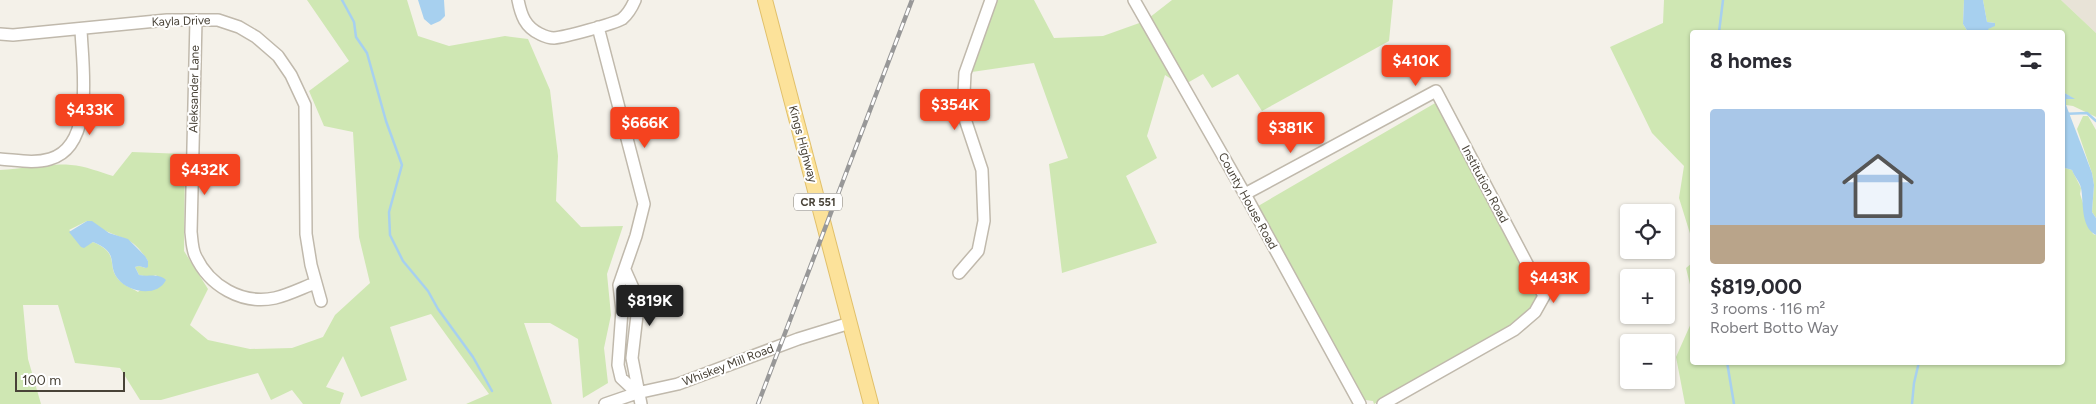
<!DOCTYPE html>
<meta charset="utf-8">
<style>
:root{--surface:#fff;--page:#f7f7f7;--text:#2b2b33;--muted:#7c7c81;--line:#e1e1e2;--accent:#f5431f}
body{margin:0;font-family:Figtree,sans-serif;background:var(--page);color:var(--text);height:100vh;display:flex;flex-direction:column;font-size:19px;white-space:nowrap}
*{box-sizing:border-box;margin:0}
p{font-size:16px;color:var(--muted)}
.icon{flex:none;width:28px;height:28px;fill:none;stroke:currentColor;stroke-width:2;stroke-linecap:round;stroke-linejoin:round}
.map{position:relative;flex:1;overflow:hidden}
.side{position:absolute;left:1690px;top:30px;width:375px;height:335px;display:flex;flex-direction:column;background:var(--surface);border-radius:5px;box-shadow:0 1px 4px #0004}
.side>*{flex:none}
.buttons{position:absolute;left:1620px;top:204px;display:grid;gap:10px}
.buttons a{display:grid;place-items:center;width:55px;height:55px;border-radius:5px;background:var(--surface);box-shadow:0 1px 4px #0004;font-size:25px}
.scale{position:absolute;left:15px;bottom:12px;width:110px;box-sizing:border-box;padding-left:5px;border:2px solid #484237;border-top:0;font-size:14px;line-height:18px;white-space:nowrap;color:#484237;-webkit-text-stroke:4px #fff;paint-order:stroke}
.price{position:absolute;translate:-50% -42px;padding:0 11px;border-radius:5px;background:var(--accent);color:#fff;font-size:16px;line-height:32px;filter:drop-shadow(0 1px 2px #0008)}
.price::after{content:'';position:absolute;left:50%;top:30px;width:15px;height:11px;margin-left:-8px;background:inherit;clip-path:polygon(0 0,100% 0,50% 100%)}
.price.selected{background:#222;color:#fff}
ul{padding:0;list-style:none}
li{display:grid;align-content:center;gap:10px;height:265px;padding:0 20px}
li+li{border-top:1px solid var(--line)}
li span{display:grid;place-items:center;height:155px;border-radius:5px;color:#555}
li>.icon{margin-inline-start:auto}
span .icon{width:90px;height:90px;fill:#fffc;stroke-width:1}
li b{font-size:21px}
h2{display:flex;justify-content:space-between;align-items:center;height:60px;padding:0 20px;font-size:21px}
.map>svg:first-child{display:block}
</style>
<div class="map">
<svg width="2096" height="404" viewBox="0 0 2096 404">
<rect width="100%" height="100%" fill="#f4f1e9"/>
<!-- residential -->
<path fill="#e8e3d7" d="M2061 0H2096V33Z"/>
<!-- green -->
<path fill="#cfe7b3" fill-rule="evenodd" d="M307 0H407L418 36 449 46 505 36 528 39 550 90 558 156 556 201 581 227 623 226 607 274 611 315 604 348 608 383 583 398 578 339 550 323H524L552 404H466L489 394 431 314 390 327 407 380 361 397 343 356 326 387 344 393 340 404H303L292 390 271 400 258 373 161 400H140L120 368 75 363 58 305H23L28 359 41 404H0V170C24 169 47 163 71 165 85 166 100 172 113 176L132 152 185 154 184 251 208 289 190 325 208 340 250 349 292 348 323 337 335 315 370 283 359 237 353 132 324 126 309 91 349 61ZM87 221C95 224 101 229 108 232 130 241 134 240 148 261L146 268 139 266 135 267 139 275 149 277 157 275 138 292C132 288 123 285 118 279 106 265 121 254 93 242L89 244 69 230Z
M990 0H1034L1054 38 1103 36 1145 21 1172 0H1393L1389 41 1262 111 1238 74 1212 88 1203 74 1182 86 1165 75 1147 136 1157 158 1126 176 1157 243 1062 273 1049 164 1068 158 1034 63 965 73Z
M1664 0H1964L1963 24 1968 32H1692V240L1679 198 1684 166 1652 133 1610 47 1663 23Z
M1983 0H2061L2096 33V117L2073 106 2066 105V99H2074L2063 92 2062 32H1990L1987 29 1995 23 1987 22Z
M1437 102 1541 299 1510 329 1374 404 1373 401 1358 399 1253 209Z
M2083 116H2088L2096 130V218L2092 212 2094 185 2092 173 2077 129Z
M2063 162 2065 168 2072 170 2081 188 2080 194 2093 234 2096 235V404H1685L1676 357 1692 321V362H2062Z
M1692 263V293L1686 268Z"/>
<!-- water -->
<path fill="#a7d0ef" d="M418 0H444L445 16 440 21 431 25 424 19Z
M1964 0H1983L1987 22 1995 23V26L1988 29 1990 32H1968L1963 24Z
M2063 92 2075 99H2066V105L2092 173 2094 185 2092 212 2096 218V235C2080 227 2084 202 2081 188 2080 182 2074 176 2072 170L2065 168 2063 162 2065 159 2062 156Z
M87 221H92L109 233 128 239 145 256 148 261V267L146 268 139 266 135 267 139 275C149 277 158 273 166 280 157 298 128 292 118 279 106 264 121 253 93 242L84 248 81 247 69 232Z"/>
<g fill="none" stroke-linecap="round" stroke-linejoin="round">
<!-- stream -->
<path stroke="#a7d0ef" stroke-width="2.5" d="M342 0 354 22 356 37 367 53 386 121 402 165 389 212 390 235 403 261 428 291 438 309 473 357 492 391
M1719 32 1723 0
M2062 114 2087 113 2096 121
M1727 362 1734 404
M1912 404 1914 383 1919 362"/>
<defs>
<path id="minor" d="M518 0C521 15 525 27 540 34 544 36 550 38 554 38 565 37 613 24 622 19 628 14 632 7 635 0
M1134 0 1247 198 1360 404
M196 20 191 232C192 240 192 248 195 255 209 286 242 305 275 298 288 295 302 288 315 283
M598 27 644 204 636 236 619 285 622 310 618 365 621 378 637 393
M0 34 13 35 167 20H218L239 27 256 37 278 56 291 75 305 105 306 234 311 265 321 301
M0 159C16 160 34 164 50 159 96 146 82 64 81 29
M1245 194 1436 91 1544 296 1535 312 1514 330 1383 404
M625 270 633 288 637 315 632 358 641 404
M959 273 978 251 984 221 982 170 963 113 965 73 991 0
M605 404 637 393 678 384 798 339 850 323"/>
<path id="major" d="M765 0 871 404"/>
</defs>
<!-- minor casing -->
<use href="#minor" stroke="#c0b9ac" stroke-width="14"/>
<!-- major casing -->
<use href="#major" stroke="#e1c06a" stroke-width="16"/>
<!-- minor -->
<use href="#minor" stroke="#fff" stroke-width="11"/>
<!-- major -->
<use href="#major" stroke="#fce29a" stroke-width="14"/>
<defs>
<path id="rail" d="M758 404 912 0"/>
</defs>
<!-- rail casing -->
<use href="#rail" stroke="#989898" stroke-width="4.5"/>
<!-- rail -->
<use href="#rail" stroke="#fff" stroke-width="2.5" stroke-dasharray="8" stroke-linecap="butt"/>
</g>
<g text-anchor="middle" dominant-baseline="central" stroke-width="4" stroke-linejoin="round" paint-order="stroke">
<!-- shield labels -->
<rect fill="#fff" stroke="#7f7b73" stroke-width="1" x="794" y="193.5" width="48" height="17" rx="4"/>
<g font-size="11" font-weight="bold" fill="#484237">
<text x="818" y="202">CR 551</text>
</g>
<!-- street labels -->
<g font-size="12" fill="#484237" stroke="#fff">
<text transform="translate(181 21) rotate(-2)">Kayla Drive</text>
<text transform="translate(194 89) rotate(-89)">Aleksander Lane</text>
<text transform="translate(803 144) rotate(75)">Kings Highway</text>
<text transform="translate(1485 184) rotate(62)">Institution Road</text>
<text transform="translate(1248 201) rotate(61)">County House Road</text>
<text transform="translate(728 365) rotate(-21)">Whiskey Mill Road</text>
</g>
</g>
</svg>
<div class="buttons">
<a><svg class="icon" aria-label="locate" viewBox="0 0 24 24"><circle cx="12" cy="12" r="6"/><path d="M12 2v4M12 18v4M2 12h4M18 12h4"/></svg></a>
<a>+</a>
<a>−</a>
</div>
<div class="scale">100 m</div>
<b class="price" style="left:1416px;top:87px">$410K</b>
<b class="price" style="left:955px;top:131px">$354K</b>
<b class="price" style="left:90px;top:136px">$433K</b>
<b class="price" style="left:645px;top:149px">$666K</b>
<b class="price" style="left:1291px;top:154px">$381K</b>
<b class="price" style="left:205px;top:196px">$432K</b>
<b class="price" style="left:1554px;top:304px">$443K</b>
<b class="price selected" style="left:650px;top:327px">$819K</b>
<section class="side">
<h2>8 homes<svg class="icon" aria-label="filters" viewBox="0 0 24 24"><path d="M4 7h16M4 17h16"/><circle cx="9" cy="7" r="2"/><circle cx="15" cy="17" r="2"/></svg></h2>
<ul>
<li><span style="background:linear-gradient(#a9c7e8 75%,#b9a48a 0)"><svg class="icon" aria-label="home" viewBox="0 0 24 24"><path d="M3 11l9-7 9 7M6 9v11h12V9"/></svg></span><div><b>$819,000</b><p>3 rooms · 116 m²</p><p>Robert Botto Way</p></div></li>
</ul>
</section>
</div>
